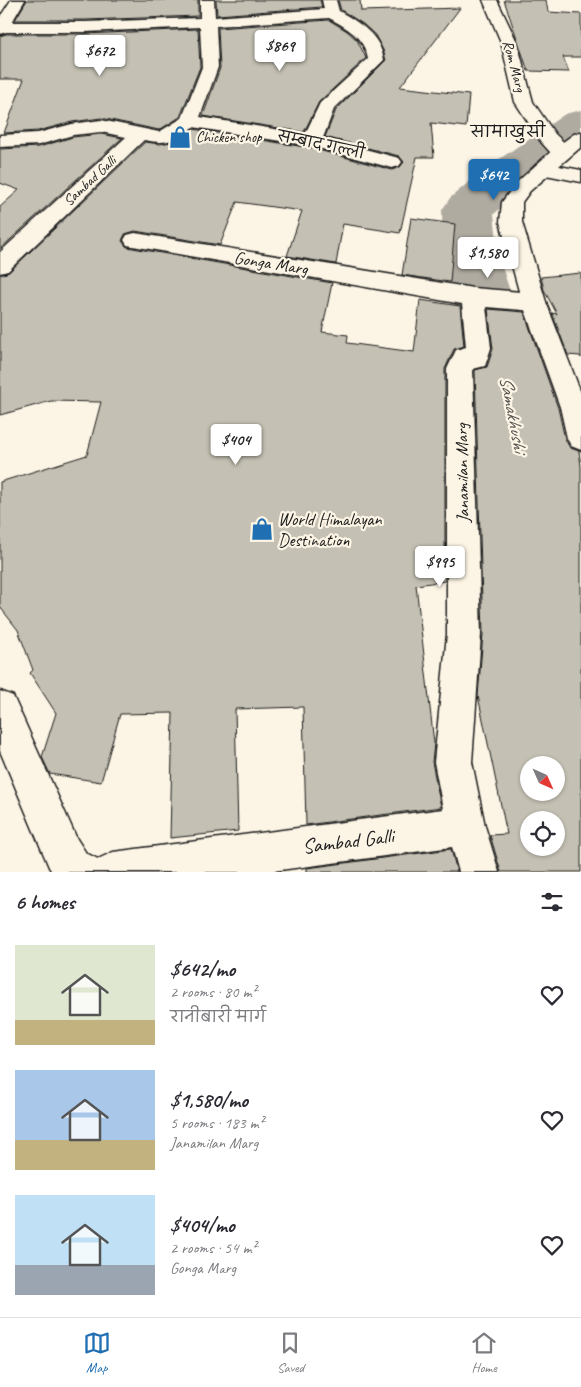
<!DOCTYPE html>
<meta charset="utf-8">
<style>
:root{--surface:#fff;--page:#f2f2f3;--text:#2b2b33;--muted:#7c7c81;--line:#e1e1e2;--accent:#1f6fb2}
body{margin:0;font-family:Caveat,"Playpen Sans Deva",sans-serif;background:var(--page);color:var(--text);height:100vh;display:flex;flex-direction:column;font-size:19px;white-space:nowrap}
*{box-sizing:border-box;margin:0}
p{font-size:16px;color:var(--muted)}
.icon{flex:none;width:28px;height:28px;fill:none;stroke:currentColor;stroke-width:2;stroke-linecap:round;stroke-linejoin:round}
.map{position:relative;height:872px;overflow:hidden}
.side{display:flex;flex-direction:column;background:var(--surface);flex:1}
.side>*{flex:none}
.needle{width:32px;rotate:135deg}
.tools{position:absolute;left:520px;top:756px;display:grid;gap:10px}
.tools a{display:grid;place-items:center;width:45px;height:45px;border-radius:50%;background:var(--surface);box-shadow:0 1px 4px #0004;font-size:25px}
.price{position:absolute;translate:-50% -42px;padding:0 11px;border-radius:5px;background:#fff;color:#222;font-size:16px;line-height:32px;filter:drop-shadow(0 1px 2px #0008)}
.price::after{content:'';position:absolute;left:50%;top:30px;width:15px;height:11px;margin-left:-8px;background:inherit;clip-path:polygon(0 0,100% 0,50% 100%)}
.price.on{background:var(--accent);color:#fff}
ul{padding:0;list-style:none}
li{display:flex;align-items:center;gap:15px;height:125px;padding:0 15px}
li span{display:grid;place-items:center;flex:none;width:140px;height:100px;border-radius:0px;color:#555}
li>.icon{margin-inline-start:auto}
span .icon{width:60px;height:60px;fill:#fffc;stroke-width:1}
li b{font-size:21px}
h2{display:flex;justify-content:space-between;align-items:center;height:60px;padding:0 15px;font-size:21px}
.menu{display:flex;justify-content:space-around;align-items:center;height:70px;border-top:1px solid var(--line);background:var(--surface);font-size:14px;color:var(--muted)}
.menu a{display:grid;justify-items:center;gap:2px}
.menu .on{color:var(--accent)}
.map>svg:first-child{display:block}
</style>
<div class="map">
<svg width="581" height="872" viewBox="0 0 581 872">
<rect width="100%" height="100%" fill="#fcf5e5"/>
<filter id="ink" filterUnits="userSpaceOnUse"><feTurbulence type="fractalNoise" baseFrequency=".02" numOctaves="2"/><feDisplacementMap in="SourceGraphic" scale="10" xChannelSelector="R" yChannelSelector="G"/><feConvolveMatrix kernelMatrix="1 2 1 2 8 2 1 2 1" color-interpolation-filters="sRGB"/></filter>
<g filter="url(#ink)">
<g fill="none" stroke-linecap="round" stroke-linejoin="round">
<!-- river -->
<path fill="#b0aba1" fill-rule="evenodd" d="M581 110V146L518 193 494 214 499 258 509 288 516 330 538 370 552 433 542 454 518 462 494 454 484 433 474 370 456 331 451 288 443 258 442 210 450 198 482 171 565 114Z"/>
</g>
<!-- building -->
<path fill="#c4c0b3" stroke="#1c1c1c" fill-rule="evenodd" d="M27 0H198V16L85 20H15Z
M216 0H320L322 7 217 15Z
M338 0H360L361 11 460 8 400 87 469 95 466 127 431 123 434 157H417L400 233 343 224 336 264 287 256 302 211 237 202 220 245 135 231 125 234 122 241 127 247 332 283 322 332 348 335 347 343 414 352 420 300 460 306 464 346 454 349 445 369V581L416 585 434 743 432 762 441 807 306 825 303 707 235 709 238 831 170 838 173 713 120 714 101 782 50 774 42 757 56 713 30 673 33 670 18 630 0 607V482L87 455 101 402 51 401 0 415V275L9 272 145 142 160 144 171 142 193 129 311 148 392 170 400 167 404 162 399 156 325 137 336 110 386 60 383 50 375 35 363 24 341 10Z
M504 0H546L548 12 581 14V57H563L569 72 528 71Z
M329 20 347 31 357 40 366 58 319 102 304 132 203 116 220 68 218 28Z
M198 29 200 67 180 117 159 130 101 118 72 122 38 131 4 133 24 79H0V36L6 34H85Z
M101 134 122 138 0 249V207L19 190 0 183V149L39 147 73 137Z
M411 218 455 224 450 282 402 275Z
M581 273V358L580 356 568 355 552 313 557 314 544 290 541 277Z
M488 309 524 312 558 408 565 439 570 448 579 451 581 466V872H501L490 835 507 834 478 696 483 634 475 370 487 367 493 349ZM529 765H556V792H529ZM529 820H556V848H529Z
M451 849 457 872H307V868Z"/>
<g fill="none" stroke-linecap="round" stroke-linejoin="round">
<defs>
<path id="street" d="M11 0H25L12 22H85L200 18V0H214L215 17 324 9 322 0H336L339 11C360 23 380 35 384 60L334 109 323 138 399 158 402 162 399 166 392 168 311 146 193 127C172 140 170 145 144 140L8 271 0 273V252L126 137 101 132 73 135 39 145 0 147V135L38 133 72 124 101 120 159 132 182 118 202 67 200 27 85 32H6L0 34V17ZM329 18C347 28 364 37 368 59L320 103 305 134 200 117 218 67 216 26Z
M483 0H497L517 42 533 102 555 134 573 151 570 155 563 157 550 152 541 142 515 102 501 42Z
M543 163 581 170V182L536 173 533 169 536 165Z
M135 233 473 288 534 293 542 296 546 302 542 308 534 311 486 307 491 348 485 366 473 369 481 634 472 762 485 826 499 872H459L452 847 265 872H52L49 867 0 751V691L13 696 77 839 86 853 98 859 113 852 443 809 434 762 447 634V369L456 350 466 347 462 304 127 245 124 240 127 235Z"/>
<path id="secondary" d="M581 132V147L530 191 522 202V222L546 302 581 393V450L571 446 567 438 560 407 522 302 500 222 502 202 516 183 556 147 574 134Z"/>
</defs>
<!-- street casing -->
<use href="#street" stroke="#1c1c1c" stroke-width="3"/>
<!-- secondary casing -->
<use href="#secondary" stroke="#1c1c1c" stroke-width="3"/>
<!-- street -->
<use href="#street" fill="#fcf5e5" fill-rule="evenodd"/>
<!-- secondary -->
<use href="#secondary" fill="#fcf5e5" fill-rule="evenodd"/>
</g>
</g>
<!-- icons -->
<defs>
<symbol id="shop-bare" viewBox="-9 -9 18 18"><path d="M-5-2.5h2.3a2.7 3.5 0 0 1 5.4 0H5L5.5 6h-11ZM-1.5-2.5h3a1.5 2.3 0 0 0-3 0Z" fill="#1f6fb2" stroke="#fcf5e5" stroke-width="2.5" paint-order="stroke"/></symbol>
</defs>
<g fill-rule="evenodd">
<use href="#shop-bare" x="164" y="121" width="32" height="32"/>
<use href="#shop-bare" x="246" y="513" width="32" height="32"/>
</g>
<g text-anchor="middle" dominant-baseline="central" stroke-width="4.5" stroke-linejoin="round" paint-order="stroke">
<!-- far-street labels -->
<g font-size="15" fill="#1c1c1c" stroke="#fcf5e5">
<text transform="translate(514 66) rotate(75)">Rom Marg</text>
<text transform="translate(321 145) rotate(12)">सम्बाद गल्ली</text>
<text transform="translate(90 181) rotate(-43)">Sambad Galli</text>
</g>
<!-- far-poi labels -->
<g font-size="15" fill="#1c1c1c" stroke="#fcf5e5" text-anchor="start">
<text x="196" y="137">Chicken shop</text>
</g>
<!-- far-neighbourhood labels -->
<g font-size="16" fill="#1c1c1c" stroke="#fcf5e5">
<text x="508" y="132">सामाखुसी</text>
</g>
<!-- street labels -->
<g font-size="18" fill="#1c1c1c" stroke="#fcf5e5">
<text transform="translate(271 263) rotate(9)">Gonga Marg</text>
<text transform="translate(462 473) rotate(-91)">Janamilan Marg</text>
</g>
<!-- poi labels -->
<g font-size="18" fill="#1c1c1c" stroke="#fcf5e5" text-anchor="start">
<text x="278" y="519">World Himalayan<tspan x="278" dy="21">Destination</tspan></text>
</g>
<!-- water labels -->
<g font-size="19" font-style="italic" fill="#575551" stroke="#fcf5e5">
<text transform="translate(513 414) rotate(79)">Samakhushi</text>
</g>
<!-- near-street labels -->
<g font-size="21" fill="#1c1c1c" stroke="#fcf5e5">
<text transform="translate(348 841) rotate(-7)">Sambad Galli</text>
</g>
</g>
</svg>
<div class="tools">
<a><svg class="needle" viewBox="-14 -14 28 28"><path d="M0-13l5 13h-10z" fill="#e53935"/><path d="M0 13l5-13h-10z" fill="#7c7c81"/></svg></a>
<a><svg class="icon" aria-label="locate" viewBox="0 0 24 24"><circle cx="12" cy="12" r="6"/><path d="M12 2v4M12 18v4M2 12h4M18 12h4"/></svg></a>
</div>
<b class="price" style="left:280px;top:72px">$869</b>
<b class="price" style="left:100px;top:77px">$672</b>
<b class="price on" style="left:494px;top:201px">$642</b>
<b class="price" style="left:488px;top:279px">$1,580</b>
<b class="price" style="left:236px;top:466px">$404</b>
<b class="price" style="left:440px;top:588px">$995</b>
</div>
<section class="side">
<h2>6 homes<svg class="icon" aria-label="filters" viewBox="0 0 24 24"><path d="M4 7h16M4 17h16"/><circle cx="9" cy="7" r="2"/><circle cx="15" cy="17" r="2"/></svg></h2>
<ul>
<li><span style="background:linear-gradient(#dfe7d0 75%,#c2b280 0)"><svg class="icon" aria-label="home" viewBox="0 0 24 24"><path d="M3 11l9-7 9 7M6 9v11h12V9"/></svg></span><div><b>$642/mo</b><p>2 rooms · 80 m²</p><p>रानीबारी मार्ग</p></div><svg class="icon" aria-label="heart" viewBox="0 0 24 24"><path d="M12 20l-8-8c-3-5 5-10 8-4 3-6 11-1 8 4z"/></svg></li>
<li><span style="background:linear-gradient(#a9c7e8 70%,#c2b280 0)"><svg class="icon" aria-label="home" viewBox="0 0 24 24"><path d="M3 11l9-7 9 7M6 9v11h12V9"/></svg></span><div><b>$1,580/mo</b><p>5 rooms · 183 m²</p><p>Janamilan Marg</p></div><svg class="icon" aria-label="heart" viewBox="0 0 24 24"><path d="M12 20l-8-8c-3-5 5-10 8-4 3-6 11-1 8 4z"/></svg></li>
<li><span style="background:linear-gradient(#bfe0f5 70%,#9aa5b1 0)"><svg class="icon" aria-label="home" viewBox="0 0 24 24"><path d="M3 11l9-7 9 7M6 9v11h12V9"/></svg></span><div><b>$404/mo</b><p>2 rooms · 54 m²</p><p>Gonga Marg</p></div><svg class="icon" aria-label="heart" viewBox="0 0 24 24"><path d="M12 20l-8-8c-3-5 5-10 8-4 3-6 11-1 8 4z"/></svg></li>
</ul>
</section>
<nav class="menu">
<a class="on"><svg class="icon" aria-label="map" viewBox="0 0 24 24"><path d="M3 6l6-2 6 2 6-2v14l-6 2-6-2-6 2zM9 4v14M15 6v14"/></svg>Map</a>
<a><svg class="icon" aria-label="saved" viewBox="0 0 24 24"><path d="M7 4h10v16l-5-4-5 4z"/></svg>Saved</a>
<a><svg class="icon" aria-label="home" viewBox="0 0 24 24"><path d="M3 11l9-7 9 7M6 9v11h12V9"/></svg>Home</a>
</nav>
